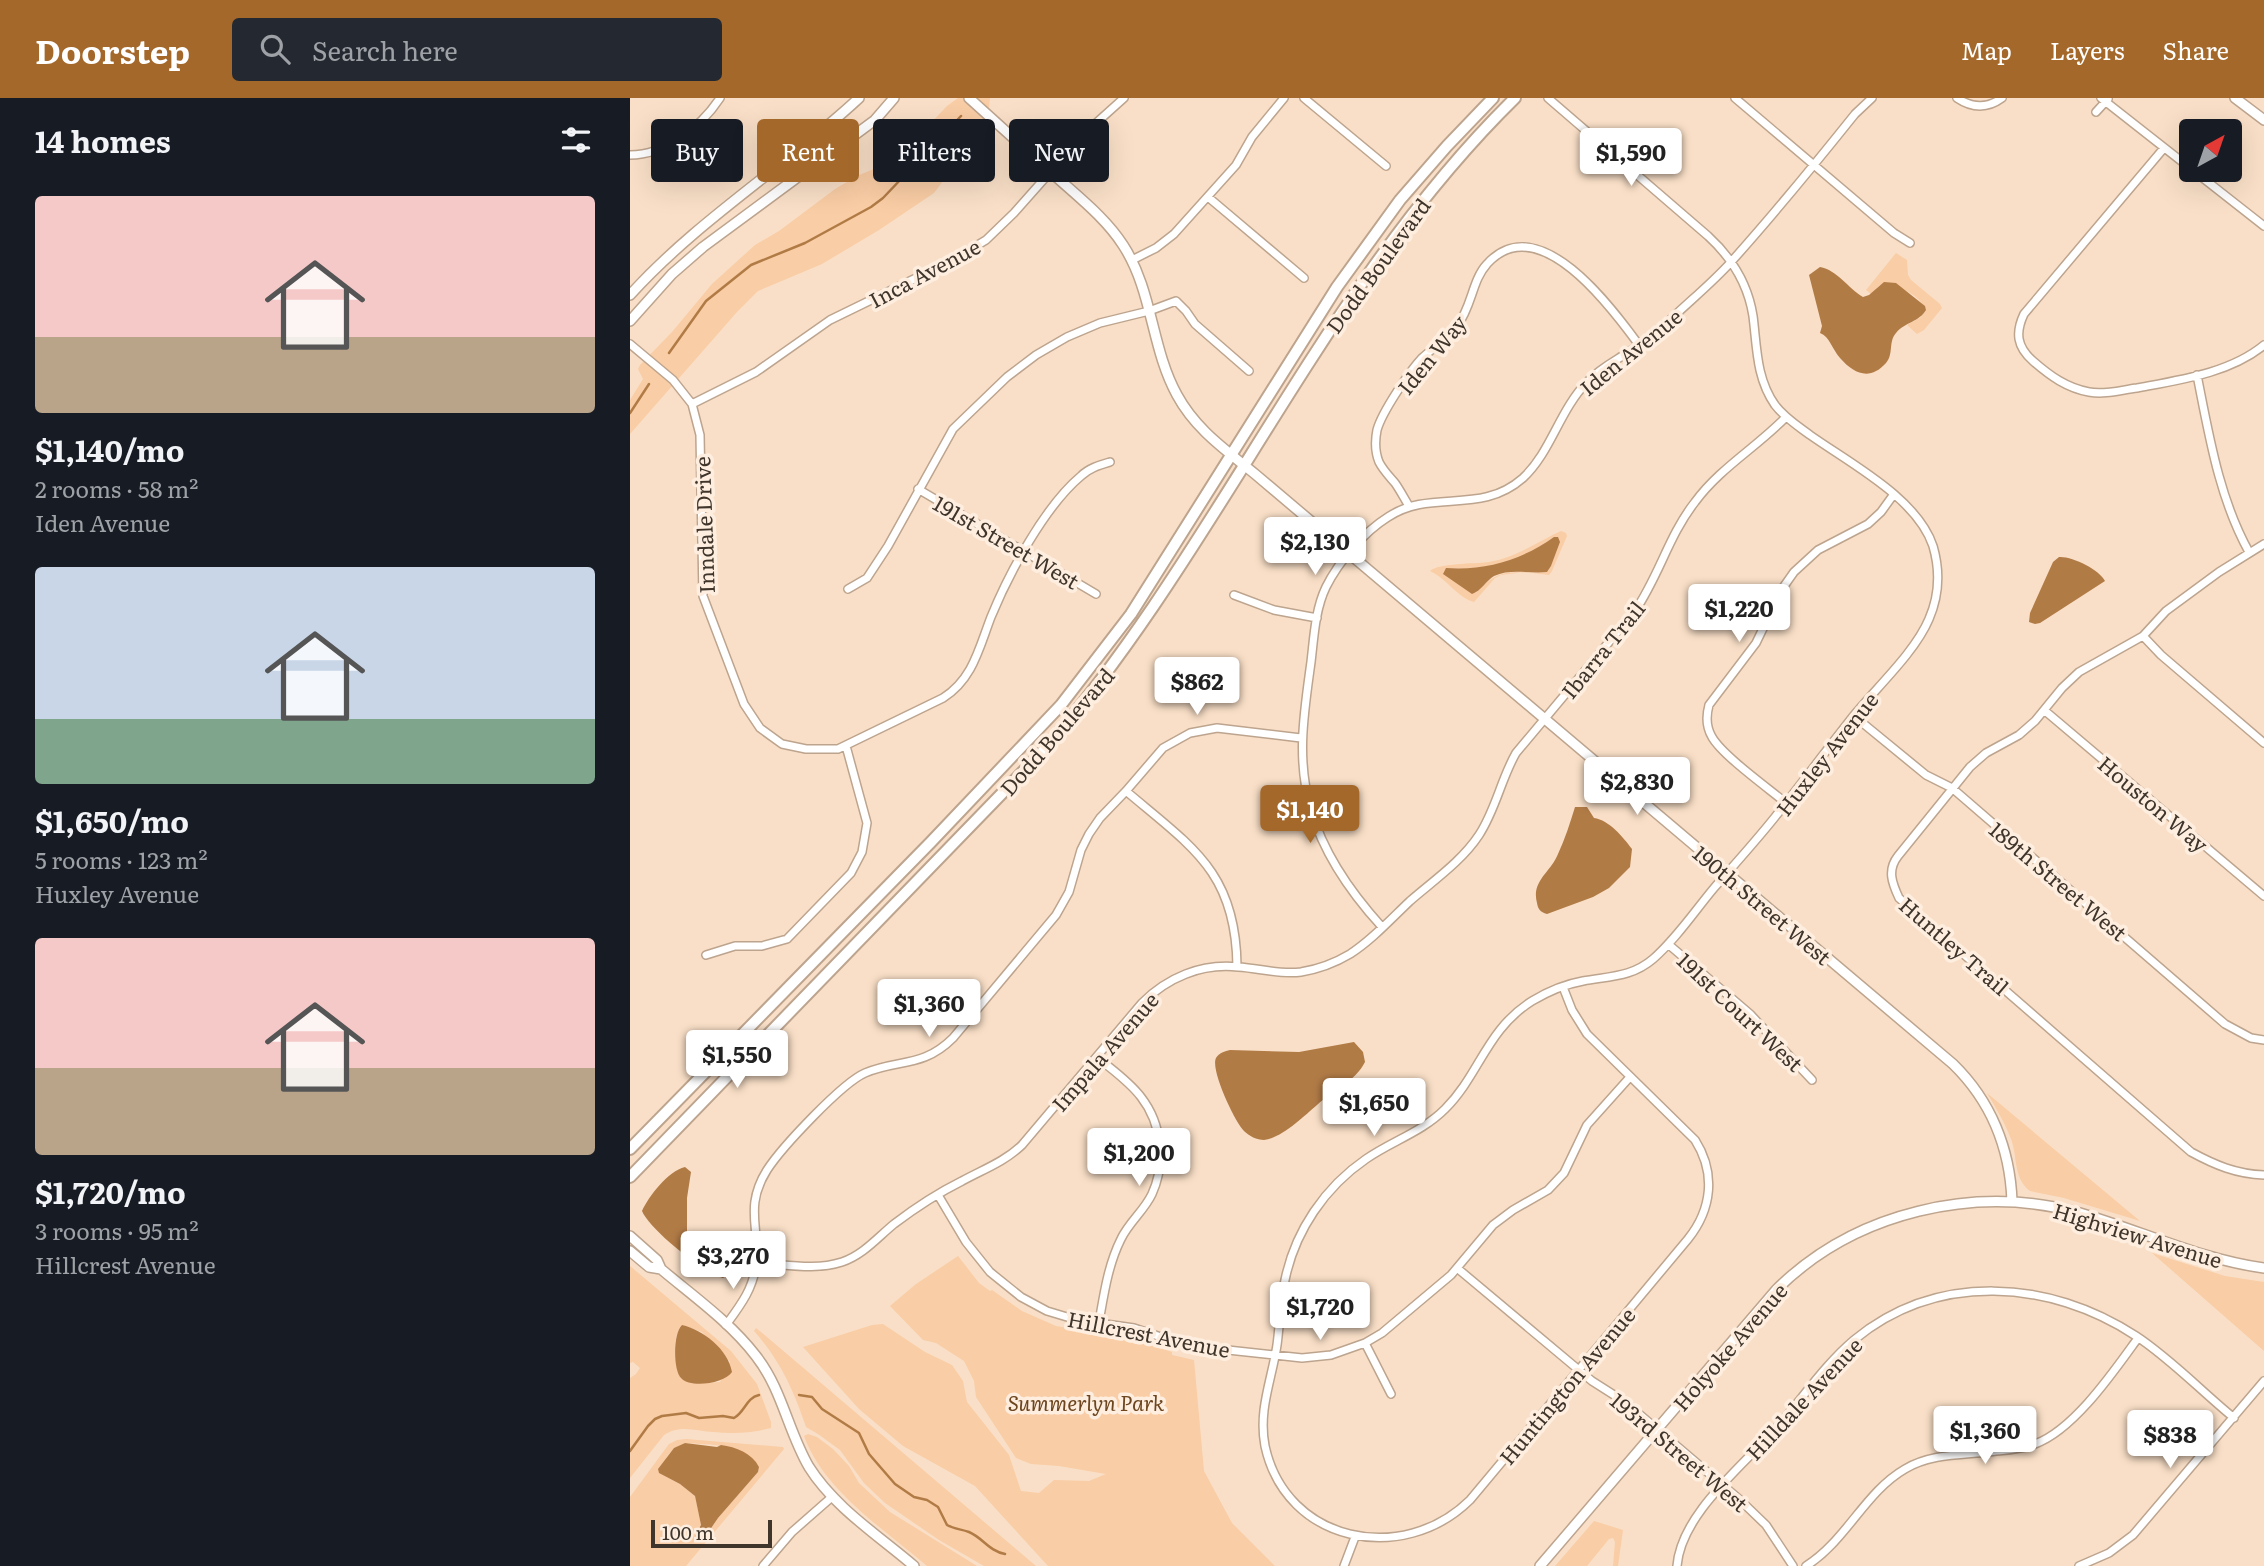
<!DOCTYPE html>
<meta charset="utf-8">
<style>
:root{--surface:#171b24;--page:#242831;--text:#f1f3f6;--muted:#9ea1a6;--accent:#a4692a}
body{margin:0;font-family:Literata,serif;background:var(--page);color:var(--text);height:100vh;display:flex;flex-direction:column;font-size:26px;white-space:nowrap}
*{box-sizing:border-box;margin:0}
p{font-size:23px;color:var(--muted)}
.icon{flex:none;width:38px;height:38px;fill:none;stroke:currentColor;stroke-width:2;stroke-linecap:round;stroke-linejoin:round}
.map{position:relative;flex:1;overflow:hidden}
.panel{display:flex;flex-direction:column;background:var(--surface);width:630px}
.panel>*{flex:none}
.top-card{position:absolute;left:21px;top:21px;width:665px;height:63px;display:flex;gap:14px}
.needle{width:46px;rotate:40deg}
.buttons{position:absolute;left:1549px;top:21px;display:grid;gap:14px}
.buttons a{display:grid;place-items:center;width:63px;height:63px;border-radius:7px;background:var(--surface);box-shadow:0 7px 28px #0002;font-size:35px}
.scale{position:absolute;left:21px;bottom:18px;width:121px;box-sizing:border-box;padding-left:7px;border:4px solid #3f352b;border-top:0;font-size:19px;line-height:24px;white-space:nowrap;color:#3f352b;-webkit-text-stroke:5px #feeee0;paint-order:stroke}
.price{position:absolute;translate:-50% -60px;padding:0 16px;border-radius:7px;background:#fff;color:#222;font-size:23px;line-height:46px;filter:drop-shadow(0 2px 4px #0008)}
.price::after{content:'';position:absolute;left:50%;top:42px;width:21px;height:16px;margin-left:-10px;background:inherit;clip-path:polygon(0 0,100% 0,50% 100%)}
.price.active{background:var(--accent);color:#fff}
ul{padding:0;list-style:none}
li{display:grid;align-content:center;gap:14px;height:371px;padding:0 35px}
li span{display:grid;place-items:center;height:217px;border-radius:7px;color:#555}
li>.icon{margin-inline-start:auto}
span .icon{width:126px;height:126px;fill:#fffc;stroke-width:1}
li b{font-size:30px}
h2{display:flex;justify-content:space-between;align-items:center;height:84px;padding:0 35px;font-size:30px}
.pill{padding:0 24px;border-radius:7px;background:var(--surface);box-shadow:0 7px 28px #0002;font-size:24px;line-height:63px}
.pill.active{background:var(--accent);color:#fff}
header{display:flex;align-items:center;gap:42px;box-sizing:border-box;height:98px;padding:0 35px;background:var(--accent);color:#fff}
header strong{font-size:33px}
nav{display:flex;gap:38px;margin-inline-start:auto;font-size:24px}
.search{width:490px;height:63px;background:var(--page);display:flex;align-items:center;gap:18px;box-sizing:border-box;padding:0 24px;border-radius:7px;color:var(--muted);font-size:26px}
main{display:flex;flex:1;min-height:0}
.map>svg:first-child{display:block}
</style>
<header>
<strong>Doorstep</strong>
<div class="search"><svg class="icon" aria-label="search" viewBox="0 0 24 24"><circle cx="10" cy="10" r="6"/><path d="M15 15l6 6"/></svg>Search here</div>
<nav><a>Map</a><a>Layers</a><a>Share</a></nav>
</header>
<main>
<section class="panel">
<h2>14 homes<svg class="icon" aria-label="filters" viewBox="0 0 24 24"><path d="M4 7h16M4 17h16"/><circle cx="9" cy="7" r="2"/><circle cx="15" cy="17" r="2"/></svg></h2>
<ul>
<li><span style="background:linear-gradient(#f6c9c9 65%,#b9a48a 0)"><svg class="icon" aria-label="home" viewBox="0 0 24 24"><path d="M3 11l9-7 9 7M6 9v11h12V9"/></svg></span><div><b>$1,140/mo</b><p>2 rooms · 58 m²</p><p>Iden Avenue</p></div></li>
<li><span style="background:linear-gradient(#c9d6e8 70%,#7fa58c 0)"><svg class="icon" aria-label="home" viewBox="0 0 24 24"><path d="M3 11l9-7 9 7M6 9v11h12V9"/></svg></span><div><b>$1,650/mo</b><p>5 rooms · 123 m²</p><p>Huxley Avenue</p></div></li>
<li><span style="background:linear-gradient(#f6c9c9 60%,#b9a48a 0)"><svg class="icon" aria-label="home" viewBox="0 0 24 24"><path d="M3 11l9-7 9 7M6 9v11h12V9"/></svg></span><div><b>$1,720/mo</b><p>3 rooms · 95 m²</p><p>Hillcrest Avenue</p></div></li>
</ul>
</section>
<div class="map">
<svg width="1634" height="1468" viewBox="0 0 1634 1468">
<rect width="100%" height="100%" fill="#f9dfc7"/>
<!-- green -->
<path fill="#f9cda5" fill-rule="evenodd" d="M328 0H360L358 19 352 31 322 63 313 83 304 95 249 132 192 166 128 193 107 214 0 336V302L13 281 8 271 10 267 42 234 82 186 125 147 149 133 205 91 229 77 259 65 279 48 317 8Z
M1266 155 1277 162 1278 177 1281 182 1310 206 1312 210 1294 232 1287 236 1277 227 1291 219 1296 211C1286 194 1269 188 1250 187L1241 196 1236 192Z
M931 433 936 435 937 438 922 473 919 477 894 474 871 477 865 480 844 504C828 500 816 480 800 473 809 465 844 466 859 464 885 460 907 444 931 433ZM930 444 921 468 917 474C884 477 872 466 846 495L816 470C840 472 867 470 889 460 904 453 913 445 930 444Z
M1357 995 1510 1123 1434 1100 1400 1093C1383 1080 1388 1060 1381 1041 1375 1025 1366 1010 1357 995Z
M1522 1155 1595 1178 1634 1184V1253Z
M328 1158 349 1185 360 1193 362 1192 392 1213 426 1228 504 1242 542 1254V1257L564 1262 574 1373 602 1425 645 1468H418L345 1388 273 1348 229 1311 173 1249 242 1227 253 1226 295 1254 322 1267 333 1283 337 1304 379 1357 391 1393 409 1395 424 1382 459 1383 476 1376 429 1368 401 1366 386 1360 346 1299 344 1283 334 1263 306 1245 293 1242 260 1208 286 1186Z
M0 1168 101 1253 127 1286 141 1324V1330C122 1335 103 1336 84 1334 66 1333 50 1326 34 1337L0 1380V1280L6 1276 10 1270 3 1264 0 1265ZM52 1227 72 1234 100 1264 90 1284 74 1285 51 1280C44 1269 42 1237 52 1227Z
M126 1230 131 1234 406 1468H354L309 1442 255 1405 234 1385 210 1352 188 1336 176 1329C163 1291 151 1264 124 1233Z
M178 1336 187 1339 203 1351 219 1368 229 1385 260 1414 347 1468H297C254 1431 194 1393 174 1338Z
M56 1341 153 1349 154 1351 56 1468H0V1399L39 1346 47 1342ZM55 1345C79 1347 116 1345 129 1369L128 1374 88 1420 73 1442 67 1434 71 1427 65 1398 50 1386 33 1377C33 1359 39 1353 55 1345Z
M964 1423 993 1432 988 1468H983L985 1444 983 1440 979 1441 957 1468H925Z"/>
<!-- water -->
<path fill="#b17b46" d="M1190 169C1207 172 1218 190 1233 199L1239 197 1254 184 1266 185 1295 208 1296 212C1289 224 1275 224 1266 235 1258 244 1264 256 1256 265 1240 283 1224 276 1210 260 1202 251 1200 239 1190 235L1192 228 1179 177Z
M924 439H928L930 444 921 468 917 474C899 476 881 470 864 478 856 483 851 493 842 496L813 476 816 470C855 473 892 462 924 439Z
M1429 459C1442 458 1470 472 1475 483L1410 525 1405 526 1399 524 1400 515 1423 464Z
M945 709H957L964 720C979 722 993 739 1002 751L1000 769 979 790 963 799 917 816C910 814 908 811 907 805 901 783 921 774 928 756 935 741 940 725 945 709Z
M724 944 733 954 735 964C725 984 703 992 687 1007 674 1018 652 1040 634 1042 627 1042 619 1038 614 1033 605 1024 580 972 586 960 589 955 595 953 600 952L669 954Z
M55 1069 61 1074 57 1100V1140L59 1143 83 1144 99 1153V1175L93 1180C73 1174 20 1132 12 1113 19 1098 38 1073 55 1069Z
M52 1227C73 1232 98 1251 102 1274 95 1285 61 1291 51 1280 43 1272 43 1235 52 1227Z
M55 1345 87 1349 91 1347C106 1349 122 1355 129 1369L128 1374 88 1420 73 1442 70 1443 65 1438 71 1427 65 1398 50 1386 29 1375 28 1371 44 1350Z"/>
<g fill="none" stroke-linecap="round" stroke-linejoin="round">
<!-- stream -->
<path stroke="#b17b46" stroke-width="2.5" d="M39 255 76 203 121 167 175 145 241 109 253 100 331 18
M0 315 19 286
M169 1297 182 1299 192 1311 229 1335 239 1356 265 1386 284 1399 297 1402 308 1409 317 1427C324 1431 331 1431 339 1434 353 1440 359 1453 375 1456
M0 1353 18 1328 25 1321 32 1318 56 1315 69 1320 93 1318 104 1320C115 1314 116 1300 129 1297"/>
<defs>
<path id="minor" d="M674 0 756 68
M918 0 1078 138C1102 160 1118 186 1123 218 1127 249 1126 280 1145 307 1155 320 1168 328 1180 337 1221 366 1287 400 1303 448 1310 472 1309 498 1299 521 1285 554 1248 588 1225 616 1198 650 1172 685 1145 719 1125 744 1104 767 1084 790 1064 814 1046 841 1023 861 1002 879 980 878 953 883 936 886 917 894 902 903 856 932 850 976 815 1011 792 1034 762 1043 736 1061 695 1089 665 1133 655 1182 650 1203 650 1225 647 1247 642 1281 628 1312 635 1348 656 1445 773 1468 840 1402L1058 1141C1082 1111 1086 1075 1065 1042L957 936 942 912 933 889
M1105 0 1264 135 1280 145
M1327 0C1342 10 1357 11 1372 0
M1471 0 1634 128
M1466 14 1478 1
M1534 50 1394 216C1385 235 1387 249 1403 263 1420 278 1437 290 1459 294 1475 297 1491 292 1507 290 1550 282 1600 275 1634 247
M0 57C35 57 71 29 90 0
M578 99 674 180
M502 162 526 150 544 136 606 67 622 39 654 0
M0 246 43 282 62 306 70 337 73 498 114 606 130 630 152 646 176 651H208L313 600C343 581 349 550 361 519 379 475 415 408 451 378 459 370 470 367 480 364
M1567 277C1579 337 1589 400 1619 454
M62 306 126 274 200 222 321 163 356 142 384 115 455 35 494 0
M288 391 466 496
M779 408C774 400 770 392 765 385 759 378 753 372 749 364 745 354 745 342 747 332 752 314 779 274 792 260 804 249 817 241 827 228 842 209 842 182 857 166 908 109 982 210 1009 247
M1634 446 1589 474 1536 513 1513 538 1449 574 1432 590 1405 623 1389 637 1356 655 1340 669 1268 758C1257 772 1262 785 1269 800L1561 1054C1585 1067 1606 1076 1634 1077
M218 491 237 480 258 448 323 331 377 279 406 257 437 239 470 225 519 213 546 203 556 213 565 226 619 273
M604 497 644 512 687 520
M1513 538 1531 557 1634 645
M1414 612 1634 798
M1224 618 1296 677 1322 690 1595 926 1621 940 1634 942
M496 693C562 749 606 774 607 868
M1156 705C1138 690 1092 657 1082 639 1076 629 1076 618 1079 607L1126 545 1152 491 1164 474 1188 452 1238 426 1251 414 1264 396
M752 829C721 795 694 757 681 712 666 661 674 615 681 564 684 539 685 512 696 489 709 463 734 434 758 419 802 390 850 418 893 380 921 354 929 313 957 284 969 271 983 264 997 255 1013 245 1027 233 1041 221 1061 202 1083 184 1101 164 1144 116 1185 66 1225 16L1242 0
M1038 846 1120 916 1182 982
M76 857 105 848H132L157 841 221 775 232 754 237 725 216 648
M467 959C481 971 499 983 511 999 532 1026 536 1065 522 1096 514 1113 499 1124 491 1141 478 1167 474 1196 469 1224
M308 1097 336 1144 360 1174 391 1199 417 1213 447 1222 504 1230 543 1243 570 1249 672 1260 701 1257 735 1245 752 1235 821 1177 863 1127 883 1112 918 1092 934 1075 957 1027 1000 979
M126 1165C155 1166 184 1173 212 1164 233 1157 247 1140 264 1126 285 1110 308 1095 332 1083 354 1071 374 1064 392 1047L512 905C537 880 571 865 608 869 629 870 649 877 671 874 689 871 705 865 720 856 742 842 761 821 780 803 803 783 832 763 849 737 866 711 871 681 886 655L1005 513C1029 478 1039 437 1065 404 1090 370 1127 349 1156 319
M827 1170 962 1283 995 1304 1109 1401 1136 1427 1163 1468
M96 1227C110 1208 124 1190 126 1165 130 1129 114 1109 137 1072 152 1049 212 985 235 975 268 961 293 970 323 940L426 817 439 794 451 752 459 736 470 720 496 693 533 650 560 635 587 630 671 640
M735 1245 761 1296
M133 1468 162 1434 203 1398
M714 1468 725 1439
M1047 1468C1051 1418 1108 1372 1140 1337 1169 1306 1192 1269 1224 1242 1307 1174 1419 1181 1506 1238 1541 1261 1571 1293 1604 1320
M1176 1468C1216 1443 1235 1394 1275 1371 1300 1356 1330 1357 1358 1354 1374 1352 1390 1352 1405 1346 1444 1332 1484 1273 1508 1240
M1449 1468 1479 1455 1503 1437 1634 1283"/>
<path id="tertiary" d="M339 0C367 25 394 50 422 75 447 98 475 119 493 147 523 193 521 250 547 297 566 332 596 352 625 376L1323 966C1361 1003 1380 1051 1382 1103
M1605 0 1634 22
M0 197C68 122 155 69 229 0
M0 223 42 176 73 149 245 22 264 0
M0 1138 27 1162 31 1171C63 1198 100 1224 126 1258 152 1291 158 1333 179 1369 204 1409 249 1438 284 1468
M0 1153 19 1169 31 1171
M910 1468 1147 1191C1225 1114 1345 1086 1450 1115 1512 1133 1569 1161 1634 1170"/>
<path id="secondary" d="M0 1051 301 744 431 607 501 516 707 189 770 102 817 48 863 0
M0 1079 415 651C591 448 692 189 885 0"/>
</defs>
<!-- minor casing -->
<use href="#minor" stroke="#bda48e" stroke-width="10"/>
<!-- tertiary casing -->
<use href="#tertiary" stroke="#bda48e" stroke-width="12"/>
<!-- secondary casing -->
<use href="#secondary" stroke="#bda48e" stroke-width="14"/>
<!-- minor -->
<use href="#minor" stroke="#fff" stroke-width="7"/>
<!-- tertiary -->
<use href="#tertiary" stroke="#fff" stroke-width="9"/>
<!-- secondary -->
<use href="#secondary" stroke="#fff" stroke-width="10"/>
</g>
<g text-anchor="middle" dominant-baseline="central" stroke-width="7" stroke-linejoin="round" paint-order="stroke">
<!-- street labels -->
<g font-size="21" fill="#3f352b" stroke="#feeee0">
<text transform="translate(747 167) rotate(-54)">Dodd Boulevard</text>
<text transform="translate(294 174) rotate(-28)">Inca Avenue</text>
<text transform="translate(1000 253) rotate(-39)">Iden Avenue</text>
<text transform="translate(801 256) rotate(-51)">Iden Way</text>
<text transform="translate(73 427) rotate(-92)">Inndale Drive</text>
<text transform="translate(377 443) rotate(30)">191st Street West</text>
<text transform="translate(972 551) rotate(-51)">Ibarra Trail</text>
<text transform="translate(426 633) rotate(-49)">Dodd Boulevard</text>
<text transform="translate(1196 655) rotate(-52)">Huxley Avenue</text>
<text transform="translate(1524 705) rotate(40)">Houston Way</text>
<text transform="translate(1429 782) rotate(40)">189th Street West</text>
<text transform="translate(1133 806) rotate(40)">190th Street West</text>
<text transform="translate(1325 847) rotate(41)">Huntley Trail</text>
<text transform="translate(1111 913) rotate(43)">191st Court West</text>
<text transform="translate(474 953) rotate(-49)">Impala Avenue</text>
<text transform="translate(1508 1136) rotate(17)">Highview Avenue</text>
<text transform="translate(519 1235) rotate(11)">Hillcrest Avenue</text>
<text transform="translate(1099 1248) rotate(-49)">Holyoke Avenue</text>
<text transform="translate(936 1287) rotate(-50)">Huntington Avenue</text>
<text transform="translate(1173 1300) rotate(-47)">Hilldale Avenue</text>
<text transform="translate(1050 1353) rotate(40)">193rd Street West</text>
</g>
<!-- park labels -->
<g font-size="21" font-style="italic" fill="#6d461f" stroke="#feeee0">
<text x="456" y="1303">Summerlyn Park</text>
</g>
</g>
</svg>
<div class="buttons">
<a><svg class="needle" viewBox="-14 -14 28 28"><path d="M0-13l5 13h-10z" fill="#e53935"/><path d="M0 13l5-13h-10z" fill="#9ea1a6"/></svg></a>
</div>
<div class="scale">100 m</div>
<b class="price" style="left:1001px;top:90px">$1,590</b>
<b class="price" style="left:685px;top:479px">$2,130</b>
<b class="price" style="left:1109px;top:546px">$1,220</b>
<b class="price" style="left:567px;top:619px">$862</b>
<b class="price" style="left:1007px;top:719px">$2,830</b>
<b class="price active" style="left:680px;top:747px">$1,140</b>
<b class="price" style="left:299px;top:941px">$1,360</b>
<b class="price" style="left:107px;top:992px">$1,550</b>
<b class="price" style="left:744px;top:1040px">$1,650</b>
<b class="price" style="left:509px;top:1090px">$1,200</b>
<b class="price" style="left:103px;top:1193px">$3,270</b>
<b class="price" style="left:690px;top:1244px">$1,720</b>
<b class="price" style="left:1355px;top:1368px">$1,360</b>
<b class="price" style="left:1540px;top:1372px">$838</b>
<div class="top-card">
<a class="pill">Buy</a>
<a class="pill active">Rent</a>
<a class="pill">Filters</a>
<a class="pill">New</a>
</div>
</div>
</main>
